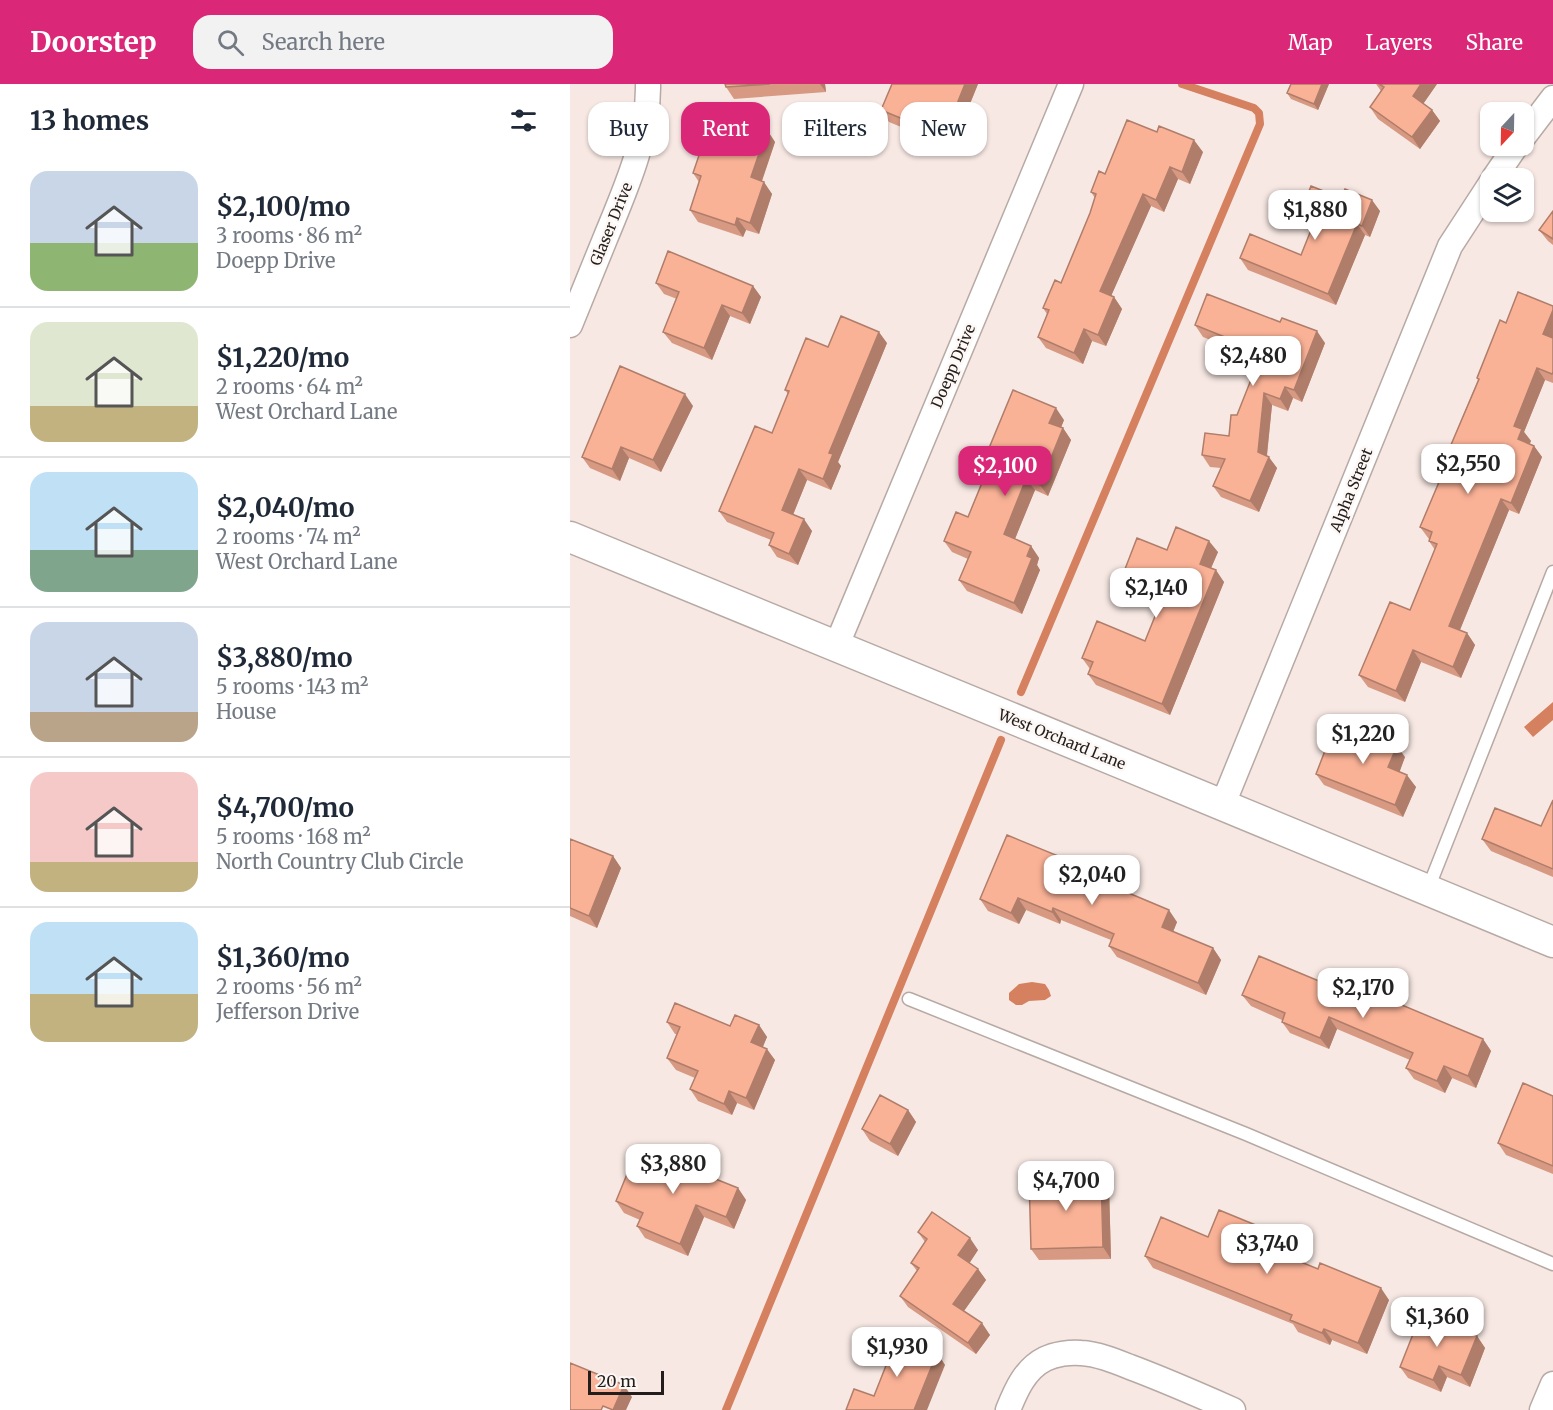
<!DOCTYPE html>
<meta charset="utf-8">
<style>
:root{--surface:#fff;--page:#f2f2f3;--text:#1f2937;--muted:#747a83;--line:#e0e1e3;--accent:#db2777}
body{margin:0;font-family:Merriweather,serif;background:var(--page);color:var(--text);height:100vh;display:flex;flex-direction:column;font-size:22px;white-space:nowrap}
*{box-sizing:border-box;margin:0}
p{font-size:20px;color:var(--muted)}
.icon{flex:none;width:33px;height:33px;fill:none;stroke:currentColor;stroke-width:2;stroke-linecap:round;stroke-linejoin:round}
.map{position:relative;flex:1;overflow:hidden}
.panel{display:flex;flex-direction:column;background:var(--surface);width:570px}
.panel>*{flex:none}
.top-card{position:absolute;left:18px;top:18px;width:570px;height:54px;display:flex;gap:12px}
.needle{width:39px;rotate:202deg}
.fabs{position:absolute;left:910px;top:18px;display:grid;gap:12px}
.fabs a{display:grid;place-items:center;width:54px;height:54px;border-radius:12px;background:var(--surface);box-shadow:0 2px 4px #0004;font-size:30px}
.scale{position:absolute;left:18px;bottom:15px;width:76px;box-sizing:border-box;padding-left:6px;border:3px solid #231d1c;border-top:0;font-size:16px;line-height:21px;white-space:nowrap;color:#231d1c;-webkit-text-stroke:4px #fdf7f5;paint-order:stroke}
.price{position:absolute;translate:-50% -51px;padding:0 14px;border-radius:12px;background:#fff;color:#222;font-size:20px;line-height:39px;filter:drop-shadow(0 2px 3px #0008)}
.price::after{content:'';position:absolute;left:50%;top:36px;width:18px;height:14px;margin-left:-9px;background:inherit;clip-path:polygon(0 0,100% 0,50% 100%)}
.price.selected{background:var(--accent);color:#fff}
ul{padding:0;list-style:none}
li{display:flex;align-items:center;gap:18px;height:150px;padding:0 30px}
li+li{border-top:2px solid var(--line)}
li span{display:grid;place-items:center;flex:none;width:168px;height:120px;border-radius:18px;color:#555}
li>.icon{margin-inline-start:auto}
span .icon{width:72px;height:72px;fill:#fffc;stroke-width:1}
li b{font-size:26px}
h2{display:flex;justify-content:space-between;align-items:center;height:72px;padding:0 30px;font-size:26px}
.chip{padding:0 21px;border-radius:18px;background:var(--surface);box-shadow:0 2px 4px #0004;font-size:21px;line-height:54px}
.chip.selected{background:var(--accent);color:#fff}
header{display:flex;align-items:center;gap:36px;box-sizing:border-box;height:84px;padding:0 30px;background:var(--accent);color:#fff}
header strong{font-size:28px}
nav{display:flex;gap:33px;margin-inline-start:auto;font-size:21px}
.search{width:420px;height:54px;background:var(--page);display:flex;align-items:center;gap:15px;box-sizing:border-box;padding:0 21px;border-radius:18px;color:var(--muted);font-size:22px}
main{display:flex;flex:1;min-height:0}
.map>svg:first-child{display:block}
</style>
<header>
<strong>Doorstep</strong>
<div class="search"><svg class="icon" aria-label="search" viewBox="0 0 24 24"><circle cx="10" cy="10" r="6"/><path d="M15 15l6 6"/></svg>Search here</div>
<nav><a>Map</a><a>Layers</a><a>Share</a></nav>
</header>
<main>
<section class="panel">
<h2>13 homes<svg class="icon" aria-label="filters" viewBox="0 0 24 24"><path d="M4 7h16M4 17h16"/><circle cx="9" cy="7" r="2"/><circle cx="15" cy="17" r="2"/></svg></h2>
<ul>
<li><span style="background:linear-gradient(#c9d6e8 60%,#8fb573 0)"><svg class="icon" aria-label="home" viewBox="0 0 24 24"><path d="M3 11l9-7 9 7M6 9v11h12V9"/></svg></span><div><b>$2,100/mo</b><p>3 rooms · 86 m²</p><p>Doepp Drive</p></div></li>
<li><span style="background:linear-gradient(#dfe7d0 70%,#c2b280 0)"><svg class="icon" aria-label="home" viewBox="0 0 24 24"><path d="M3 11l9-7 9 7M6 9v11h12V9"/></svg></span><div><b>$1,220/mo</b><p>2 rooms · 64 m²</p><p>West Orchard Lane</p></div></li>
<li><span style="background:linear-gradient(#bfe0f5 65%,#7fa58c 0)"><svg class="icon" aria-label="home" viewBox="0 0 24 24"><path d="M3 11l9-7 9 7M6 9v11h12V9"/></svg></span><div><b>$2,040/mo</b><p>2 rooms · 74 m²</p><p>West Orchard Lane</p></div></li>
<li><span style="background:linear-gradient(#c9d6e8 75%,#b9a48a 0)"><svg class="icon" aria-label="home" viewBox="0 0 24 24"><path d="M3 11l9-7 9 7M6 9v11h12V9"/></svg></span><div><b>$3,880/mo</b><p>5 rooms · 143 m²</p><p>House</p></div></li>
<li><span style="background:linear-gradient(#f6c9c9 75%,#c2b280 0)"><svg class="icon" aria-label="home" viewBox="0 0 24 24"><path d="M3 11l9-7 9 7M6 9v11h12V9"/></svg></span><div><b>$4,700/mo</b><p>5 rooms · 168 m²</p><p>North Country Club Circle</p></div></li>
<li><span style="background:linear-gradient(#bfe0f5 60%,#c2b280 0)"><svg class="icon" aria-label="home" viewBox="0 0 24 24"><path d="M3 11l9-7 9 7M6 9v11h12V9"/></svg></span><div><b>$1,360/mo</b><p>2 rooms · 56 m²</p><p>Jefferson Drive</p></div></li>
</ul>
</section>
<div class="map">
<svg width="983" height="1326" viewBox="0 0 983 1326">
<rect width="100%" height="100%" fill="#f7e8e3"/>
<!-- water -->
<path fill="#d5805f" d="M983 618V636L963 653 954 643Z
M462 898 475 900 479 906 481 912 475 916 459 917 452 921H446L439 916V909L449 900Z"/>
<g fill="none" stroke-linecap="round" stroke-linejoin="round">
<!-- stream -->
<path stroke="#d5805f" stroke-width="8" d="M451 608 690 40 689 29 684 24 612 0
M156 1326 431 656"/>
<defs>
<path id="service" d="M858 805 983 488
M339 915 676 1050 983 1180"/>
<path id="minor" d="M954 52 983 14
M924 94 946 62
M0 241C12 212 23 184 35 155 55 106 79 54 78 0
M266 563 501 0
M653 720 880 162 921 99
M438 1326C446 1306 455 1285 475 1275 485 1270 500 1268 511 1269 528 1270 545 1277 560 1283 595 1296 629 1311 663 1326
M972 1326 983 1300"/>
<path id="tertiary" d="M0 453C328 588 656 721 983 858"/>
</defs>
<!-- service casing -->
<use href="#service" stroke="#b7a9a4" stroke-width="15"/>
<!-- minor casing -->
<use href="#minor" stroke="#b7a9a4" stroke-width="27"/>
<!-- tertiary casing -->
<use href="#tertiary" stroke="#b7a9a4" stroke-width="33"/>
<!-- service -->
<use href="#service" stroke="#fff" stroke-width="12"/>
<!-- minor -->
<use href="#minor" stroke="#fff" stroke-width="24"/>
<!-- tertiary -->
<use href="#tertiary" stroke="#fff" stroke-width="30"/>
</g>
<!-- wall -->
<path fill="#d79982" d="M155 0H255L256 8 164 15 156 3Z
M408 0 382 64 319 38 311 26Z
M759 0 748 26 721 15 717 9Z
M806 0H867L853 20 862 26 870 37 850 65 808 35 800 23 811 7Z
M147 45 197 46 205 58 192 97 202 110 189 150 176 146 173 153 128 138 120 126 129 98 123 89Z
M633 68 620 100 608 95 594 128 581 122 541 212 544 213 552 225 536 262 522 257 513 280 476 264 468 253 477 230 473 224 491 199 520 129 525 114 521 108 535 90Z
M771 114 810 127 800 153 795 151 766 221 678 186 670 174 731 171 744 138 740 136 732 125Z
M983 127V161L978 157 969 146Z
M86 199 183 202 191 213 180 240 160 232 142 276 102 259 93 248 107 215 94 210Z
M983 222V299L975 296 954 348 961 357 959 360 964 362 972 373 949 430 939 426 890 546 897 549 905 561 891 594 851 578 835 618 798 603 789 591 840 526 865 466 859 457V455L850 443 871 392 869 389 908 296 907 294 936 239Z
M625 241 755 259 732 318 723 314 718 327 702 321 697 372 707 384 689 428 651 413 643 402 651 384 640 383 632 371 659 352 689 275 633 253Z
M317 259 268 378 271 382 261 406 237 396 223 431 242 447 228 481 207 473 199 461 201 456 157 438 149 427 202 349 218 310 215 306 258 263Z
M123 322 91 388 59 374 50 397 20 384 12 373Z
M494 336 491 343 493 344 501 356 478 412 465 406 445 455 461 462 469 474 467 481 470 486 452 530 397 507 389 496 398 475 382 468 374 457 398 433 414 393 410 386Z
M597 466 648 468 641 484 654 498 600 631 526 601 518 590 520 585 512 574 575 557 594 511 591 508 563 497 555 485Z
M766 662 835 673 829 688 846 703 833 733 754 701 746 690Z
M983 716V793L921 767 912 755 971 742Z
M0 755 43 772 51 784 27 844 0 832Z
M539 801 607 838 603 848 643 864 651 876 636 911 547 873 539 862 541 856 491 836 490 840 456 826 449 840 418 827 410 815Z
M672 911 804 920 913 955 921 967 906 1004 882 994 875 1009 844 995 836 984 840 976 767 945 759 965 720 949 712 938V936L681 922Z
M97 938 160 942 189 941 197 953 192 963 205 976 184 1026 167 1019 162 1031 128 1017 120 1005 125 994 106 986 97 974 107 950H105Z
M983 1012V1090L936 1071 928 1059Z
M338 1026 346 1038 328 1072 300 1057 292 1045Z
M79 1085 139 1088 144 1094 168 1104 176 1116 164 1145 134 1133 118 1172 75 1154 67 1142 70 1136 54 1129 46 1117Z
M539 1102 541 1175 469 1176 461 1165Z
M688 1142 696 1154 693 1162 819 1216 797 1270 762 1256 760 1261 728 1248 723 1240 583 1184 575 1172 638 1153Z
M348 1148 408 1166 399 1179 408 1185 416 1196 394 1227 420 1251 406 1270 338 1223 330 1212 347 1187 341 1179 355 1158Z
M907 1252 915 1264 900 1303 877 1293 871 1308 838 1294 830 1283Z
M367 1269 375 1281 304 1312 316 1281 308 1270Z"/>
<!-- shaded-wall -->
<path fill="#af7d6a" d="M250 0H255L256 8Z
M395 0H408L382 64 374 52Z
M752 0H759L748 26 744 20Z
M851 0H867L851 23 843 12Z
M862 26 870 37 850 65 842 53Z
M197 46 205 58 189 105 181 93Z
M624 56 633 68 620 100 612 88Z
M600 83 608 95 594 128 586 116Z
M194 98 202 110 189 150 180 139Z
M573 110 581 122 538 219 530 207Z
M802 116 810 127 800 153 792 142Z
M167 134 176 146 173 153 165 141Z
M787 140 795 151 766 221 758 210Z
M183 202 191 213 180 240 172 229Z
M544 213 552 225 536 262 528 251Z
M152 221 160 232 142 276 134 264Z
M983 226V258L973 250Z
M514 245 522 257 513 280 504 269Z
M747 247 755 259 732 318 724 306Z
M309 248 317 259 268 378 271 382 261 406 253 395 259 369Z
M967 284 975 296 954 348 961 357 957 366 948 355 944 342Z
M715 303 723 314 718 327 710 315Z
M694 309 702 321 696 379 688 368Z
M115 310 123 322 91 388 83 376Z
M486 324 494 336 488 351 479 339Z
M493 344 501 356 478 412 470 401Z
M964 362 972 373 949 430 941 419Z
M51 363 59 374 50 397 42 385Z
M699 373 707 384 689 428 680 417Z
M229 385 237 396 220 438 212 426Z
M456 395 465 406 442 462 434 450Z
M931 415 939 426 887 553 879 542Z
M234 435 242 447 228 481 219 470Z
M639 457 648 468 638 491 630 480Z
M461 462 469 474 467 481 470 486 452 530 444 519 457 472Z
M646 486 654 498 600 631 592 620Z
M897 549 905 561 891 594 883 583Z
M843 566 851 578 835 618 826 607Z
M827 662 835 673 827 695 818 683Z
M837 691 846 703 833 733 825 721Z
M43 772 51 784 27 844 19 832Z
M532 790 540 802 530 797Z
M448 814 456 826 449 840 441 829Z
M483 824 491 836 490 840 482 828Z
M599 826 607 838 600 855 592 843Z
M643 864 651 876 636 911 628 899Z
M759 933 767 945 759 965 750 954Z
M189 941 197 953 190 970 181 958Z
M913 955 921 967 906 1004 898 992Z
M197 965 205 976 184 1026 176 1014Z
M874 982 882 994 875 1009 867 997Z
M159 1007 167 1019 162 1031 154 1020Z
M338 1026 346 1038 328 1072 320 1060Z
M531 1090 539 1102 541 1175 533 1163Z
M168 1104 176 1116 164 1145 156 1133Z
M126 1121 134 1133 118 1172 110 1160Z
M688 1142 696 1154 690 1169 682 1158Z
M400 1154 408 1166 397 1183 388 1171Z
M408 1185 416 1196 391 1231 383 1220Z
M811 1204 819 1216 797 1270 788 1259Z
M412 1239 420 1251 406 1270 398 1259Z
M754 1245 762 1256 760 1261 752 1249Z
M907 1252 915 1264 900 1303 891 1291Z
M367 1269 375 1281 357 1326H344Z
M869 1282 877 1293 871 1308 863 1296Z
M54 1301 62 1313 56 1326H43Z"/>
<!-- building -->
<path fill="#fab297" stroke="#af7d6a" stroke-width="1.5" d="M155 0H200L156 3Z
M322 0H395L374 52 311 26Z
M721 0H752L744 20 717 9Z
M809 0H851L843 12 862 26 842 53 800 23 814 3Z
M152 31 197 46 181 93 194 98 180 139 167 134 165 141 120 126 131 92 123 89 139 42 147 45Z
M557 36 587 48 589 42 624 56 612 88 600 83 586 116 573 110 530 207 544 213 528 251 514 245 504 269 468 253 479 226 473 224 485 196 491 199 520 129 526 110 521 108 529 87 535 90Z
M741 102 771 114 775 105 802 116 792 142 787 140 758 210 670 174 680 150 731 171 747 131 732 125Z
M983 127V155L969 146Z
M98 167 183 202 172 229 152 221 134 264 93 248 109 208 86 199Z
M948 208 983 222V226L973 250 983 254V288L982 290 967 284 944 342 952 345 948 355 964 362 941 419 931 415 879 542 897 549 883 583 843 566 826 607 789 591 820 518 840 526 867 460 859 457 862 448 850 443 872 391 869 389 909 295 907 294 930 236 936 239Z
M637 210 710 238 712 234 747 247 724 306 715 303 710 315 694 309 688 368 699 373 680 417 643 402 655 375 632 371 635 349 659 352 661 331H667L692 268 625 241Z
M271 232 309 248 259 369 263 370 253 395 229 385 212 426 234 435 219 470 199 461 204 449 149 427 185 342 202 349 219 307 215 306 236 254 258 263Z
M50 282 115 310 83 376 51 363 42 385 12 373Z
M443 306 486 324 479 339 493 344 470 401 456 395 434 450 461 462 457 472 462 474 444 519 389 496 401 468 374 457 386 428 398 433 416 389 410 386Z
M606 443 639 457 630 480 646 486 592 620 518 590 523 578 512 574 527 537 575 557 596 505 586 500 587 498 555 485 567 454 597 466Z
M775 640 827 662 818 683 837 691 825 721 746 690 758 659 766 662Z
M983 716V785L912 755 925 724 971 742Z
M437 751 532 790 530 797 599 826 592 843 643 864 628 899 539 862 544 850 483 824 482 828 448 814 441 829 410 815Z
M0 755 43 772 19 832 0 824Z
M689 872 804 920 808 911 913 955 898 992 874 982 867 997 836 984 843 969 759 933 750 954 712 938 715 929 672 911Z
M105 919 160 942 165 931 189 941 181 958 197 965 176 1014 159 1007 154 1020 120 1005 128 987 97 974 110 943 97 938Z
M953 999 983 1012V1082L928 1059Z
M310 1011 338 1026 320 1060 292 1045Z
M87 1066 139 1088 138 1092 168 1104 156 1133 126 1121 110 1160 67 1142 73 1129 46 1117 62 1078 79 1085Z
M531 1090 533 1163 461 1165 459 1092Z
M649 1126 688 1142 682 1158 748 1185 750 1179 811 1204 788 1259 754 1245 752 1249 720 1236 722 1231 575 1172 591 1133 638 1153Z
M362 1128 400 1154 388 1171 408 1185 383 1220 412 1239 398 1259 330 1212 349 1184 341 1179 357 1155 348 1148Z
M851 1230 907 1252 891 1291 869 1282 863 1296 830 1283Z
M316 1249 367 1269 344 1326H276L284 1305 304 1312 319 1274 308 1270Z
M0 1279 54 1301 43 1326 33 1322 31 1326H0Z"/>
<g text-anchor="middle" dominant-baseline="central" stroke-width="5" stroke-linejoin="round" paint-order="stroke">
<!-- street labels -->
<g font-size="15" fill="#231d1c" stroke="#fdf7f5">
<text transform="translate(41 140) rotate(-68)">Glaser Drive</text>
<text transform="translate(383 282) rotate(-67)">Doepp Drive</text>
<text transform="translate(781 406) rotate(-68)">Alpha Street</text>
<text transform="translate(492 655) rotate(22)">West Orchard Lane</text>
</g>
</g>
</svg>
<div class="fabs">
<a><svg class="needle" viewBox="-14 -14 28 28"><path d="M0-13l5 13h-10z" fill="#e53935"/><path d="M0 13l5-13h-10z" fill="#747a83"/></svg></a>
<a><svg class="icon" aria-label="layers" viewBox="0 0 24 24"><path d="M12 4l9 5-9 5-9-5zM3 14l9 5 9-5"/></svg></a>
</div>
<div class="scale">20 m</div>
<b class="price" style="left:745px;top:157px">$1,880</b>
<b class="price" style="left:683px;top:303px">$2,480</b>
<b class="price" style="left:898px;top:411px">$2,550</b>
<b class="price selected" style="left:435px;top:413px">$2,100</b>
<b class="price" style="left:586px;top:535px">$2,140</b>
<b class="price" style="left:793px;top:681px">$1,220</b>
<b class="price" style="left:522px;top:822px">$2,040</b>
<b class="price" style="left:793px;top:935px">$2,170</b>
<b class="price" style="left:103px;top:1111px">$3,880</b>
<b class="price" style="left:496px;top:1128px">$4,700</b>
<b class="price" style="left:697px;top:1191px">$3,740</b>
<b class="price" style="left:867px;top:1264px">$1,360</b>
<b class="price" style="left:327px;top:1294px">$1,930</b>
<div class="top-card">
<a class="chip">Buy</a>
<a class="chip selected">Rent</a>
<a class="chip">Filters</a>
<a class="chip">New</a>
</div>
</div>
</main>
